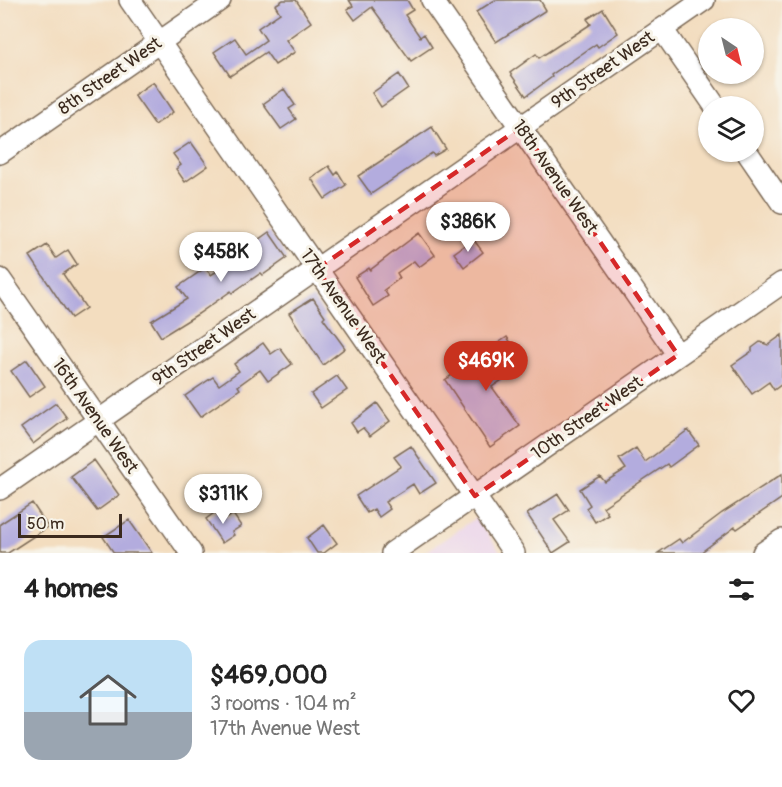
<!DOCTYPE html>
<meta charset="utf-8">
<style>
:root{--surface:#fff;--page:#f6f6f6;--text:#222;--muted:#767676;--accent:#c8321e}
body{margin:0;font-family:Pangolin,sans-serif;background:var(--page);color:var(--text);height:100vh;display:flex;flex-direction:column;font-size:22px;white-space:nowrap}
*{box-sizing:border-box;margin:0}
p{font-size:20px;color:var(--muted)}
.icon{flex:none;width:33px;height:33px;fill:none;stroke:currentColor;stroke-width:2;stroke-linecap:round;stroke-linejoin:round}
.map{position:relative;height:553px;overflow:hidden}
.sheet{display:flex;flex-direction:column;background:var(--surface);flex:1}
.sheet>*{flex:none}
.needle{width:39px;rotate:145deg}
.fabs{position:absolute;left:698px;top:18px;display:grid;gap:12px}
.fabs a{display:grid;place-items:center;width:66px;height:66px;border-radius:50%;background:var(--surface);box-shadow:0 2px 4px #0004;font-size:30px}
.scale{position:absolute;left:18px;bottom:15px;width:104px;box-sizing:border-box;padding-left:6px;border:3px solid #3b2a1e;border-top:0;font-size:16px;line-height:21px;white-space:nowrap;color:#3b2a1e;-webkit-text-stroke:4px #f7f3e8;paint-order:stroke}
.price{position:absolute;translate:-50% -51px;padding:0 14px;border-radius:21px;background:#fff;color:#222;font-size:20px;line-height:39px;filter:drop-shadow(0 2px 3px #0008)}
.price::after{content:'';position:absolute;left:50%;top:36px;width:18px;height:14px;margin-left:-9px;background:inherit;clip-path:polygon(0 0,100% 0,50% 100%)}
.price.active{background:var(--accent);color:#fff}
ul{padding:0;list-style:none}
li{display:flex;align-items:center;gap:18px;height:150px;padding:0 24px}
li span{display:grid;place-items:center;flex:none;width:168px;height:120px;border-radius:18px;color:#555}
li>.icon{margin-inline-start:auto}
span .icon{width:72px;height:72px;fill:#fffc;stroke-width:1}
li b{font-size:26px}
h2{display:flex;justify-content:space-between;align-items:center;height:72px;padding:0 24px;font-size:26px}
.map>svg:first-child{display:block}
</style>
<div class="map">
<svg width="782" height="553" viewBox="0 0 782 553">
<rect width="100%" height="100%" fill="#f7f3e8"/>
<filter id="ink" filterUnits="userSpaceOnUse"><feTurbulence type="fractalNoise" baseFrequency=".0167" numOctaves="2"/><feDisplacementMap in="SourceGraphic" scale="12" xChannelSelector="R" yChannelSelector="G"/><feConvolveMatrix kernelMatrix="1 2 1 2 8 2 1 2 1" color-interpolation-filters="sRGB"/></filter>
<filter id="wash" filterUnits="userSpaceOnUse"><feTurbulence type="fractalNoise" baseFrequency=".008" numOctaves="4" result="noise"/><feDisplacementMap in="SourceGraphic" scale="24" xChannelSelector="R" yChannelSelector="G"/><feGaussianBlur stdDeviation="1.35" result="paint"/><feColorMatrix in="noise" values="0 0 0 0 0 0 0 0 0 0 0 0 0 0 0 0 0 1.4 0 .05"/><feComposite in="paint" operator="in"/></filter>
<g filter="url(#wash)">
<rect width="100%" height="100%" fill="#f3ddbf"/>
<!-- built -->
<path fill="#ead1ec" d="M476 518 501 553H424Z"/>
<g id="blocks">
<!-- building -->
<path fill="#b3acde" d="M283 0H296L311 22 286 40 295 52 275 65 266 52 230 76 214 52 235 38 246 54 266 40 258 28 280 13 275 5Z
M349 0H407L413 10 405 15 420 37 424 34 432 47 411 61 372 7 355 20 347 9 353 6Z
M495 0H540L546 10 496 42 476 12Z
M603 9 618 33 598 47 596 44 551 75 552 77 526 96 510 73 536 54 539 58 591 24 587 19Z
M399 74 408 88 381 107 372 93Z
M153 82 173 112 155 125 134 95Z
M284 89 295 105 289 109 296 119 281 129 263 104Z
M432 127 446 149 434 156 432 153 371 194 358 176Z
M191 142 208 166 185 182 176 169 181 165 173 154Z
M329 166 335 175 338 172 346 185 325 199 311 178Z
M269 232 287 258 263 275 261 273 232 293 231 291 198 314 161 337 151 321 187 299 178 287 205 268 211 275 247 252 245 249Z
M419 233 435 255 419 267 414 261 397 273 400 278 384 290 388 296 373 306 355 277 369 268 370 270Z
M473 239 483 252 464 267 454 253Z
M47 245 56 258 68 250 77 264 63 274 86 308 71 318 30 256Z
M313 298 325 316 323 318 345 348 323 365 289 313Z
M782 335V384L774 390 769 382 752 394 732 365 752 351V348L760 342 768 345Z
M507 337 519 355 496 371 502 380 492 387 520 426 490 447 445 380Z
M263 343 271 354 280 348 292 364 268 381 260 370 238 386 240 389 200 417 185 396 213 377 219 385 239 371 234 364Z
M27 360 45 386 29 397 11 371Z
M337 376 347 390 321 408 311 394Z
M56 403 67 418 33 444 21 428Z
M377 403 390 421 370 436 363 428 357 432 351 423Z
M688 430 699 445 669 467 667 464 603 507 608 514 595 522 586 508 590 505 580 489 600 476 605 482 626 469 619 459 636 448 645 462Z
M411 446 436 483 419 494 413 484 385 502 390 509 379 517 374 509 367 513 356 496 401 466 394 457Z
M94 460 119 495 97 511 71 477Z
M782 474V498L737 529 735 527 700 553H658L679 539 682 543 722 513Z
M558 494 569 510 554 520 570 542 553 553 527 514Z
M32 503 48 527 8 553H0V524Z
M221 508 228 518 233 514 241 526 232 532 234 535 222 543 206 519Z
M129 520 152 553H114L103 537Z
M324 525 337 543 324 553H317L307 538Z"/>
</g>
</g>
<g filter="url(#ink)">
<use href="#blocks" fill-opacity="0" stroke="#7b6956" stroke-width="1.5"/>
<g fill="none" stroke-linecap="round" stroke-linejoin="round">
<defs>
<path id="minor" d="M130 0 514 553
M432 0 678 355
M662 29 715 106
M747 152 782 203
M0 153 220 0
M0 279 191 553
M0 489 704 0
M392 553 782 283
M763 553 782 540"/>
</defs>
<!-- minor casing -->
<use href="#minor" stroke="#7b6956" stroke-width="24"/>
<!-- minor -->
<use href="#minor" stroke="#fff" stroke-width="21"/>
</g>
</g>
<!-- marked area -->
<path fill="#d62828" fill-opacity="0.2" stroke="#d62828" stroke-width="4.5" stroke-dasharray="12 8" stroke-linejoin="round" d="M521 127 678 355 475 496 317 269Z"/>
<g text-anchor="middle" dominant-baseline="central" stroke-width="6" stroke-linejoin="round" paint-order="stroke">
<!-- street labels -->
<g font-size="18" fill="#3b2a1e" stroke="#f7f3e8">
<text transform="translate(603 70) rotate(-35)">9th Street West</text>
<text transform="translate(110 76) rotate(-35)">8th Street West</text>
<text transform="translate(555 177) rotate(55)">18th Avenue West</text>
<text transform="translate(343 306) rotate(55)">17th Avenue West</text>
<text transform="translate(204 347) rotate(-35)">9th Street West</text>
<text transform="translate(95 416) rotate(55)">16th Avenue West</text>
<text transform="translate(587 418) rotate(-35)">10th Street West</text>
</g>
</g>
</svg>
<div class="fabs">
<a><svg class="needle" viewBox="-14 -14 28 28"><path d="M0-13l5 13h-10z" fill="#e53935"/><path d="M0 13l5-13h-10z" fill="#767676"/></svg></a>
<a><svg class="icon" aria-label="layers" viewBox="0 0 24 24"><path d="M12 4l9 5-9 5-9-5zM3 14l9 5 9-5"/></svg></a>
</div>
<div class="scale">50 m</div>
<b class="price" style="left:468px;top:253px">$386K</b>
<b class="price" style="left:221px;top:283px">$458K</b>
<b class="price active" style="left:486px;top:392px">$469K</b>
<b class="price" style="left:223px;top:525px">$311K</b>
</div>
<section class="sheet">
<h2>4 homes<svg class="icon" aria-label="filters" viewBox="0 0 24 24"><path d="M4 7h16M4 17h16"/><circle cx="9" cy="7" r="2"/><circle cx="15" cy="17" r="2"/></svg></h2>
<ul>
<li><span style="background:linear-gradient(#bfe0f5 60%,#9aa5b1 0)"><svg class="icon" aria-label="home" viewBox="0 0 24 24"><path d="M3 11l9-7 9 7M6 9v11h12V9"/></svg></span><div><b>$469,000</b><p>3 rooms · 104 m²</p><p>17th Avenue West</p></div><svg class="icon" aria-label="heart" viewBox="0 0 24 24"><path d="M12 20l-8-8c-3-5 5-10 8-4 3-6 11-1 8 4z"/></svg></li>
</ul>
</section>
